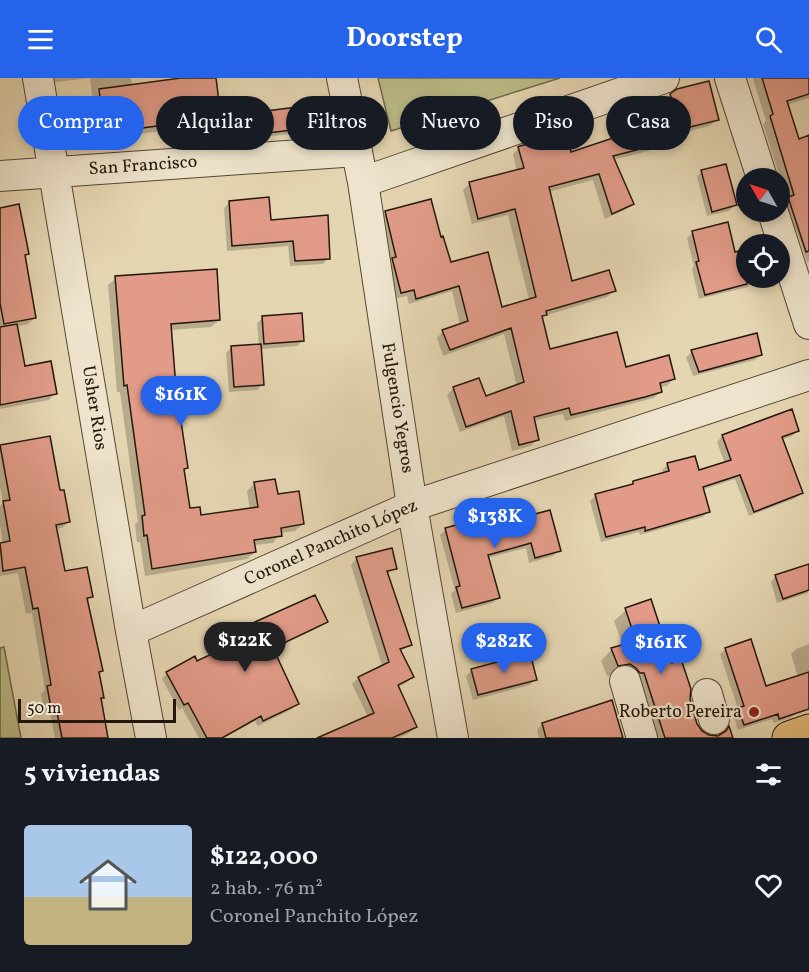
<!DOCTYPE html>
<html lang="es">
<meta charset="utf-8">
<style>
:root{--surface:#171b24;--page:#242831;--text:#f1f3f6;--muted:#9ea1a6;--line:#363941;--accent:#2563eb}
body{margin:0;font-family:Vollkorn,serif;background:var(--page);color:var(--text);height:100vh;display:flex;flex-direction:column;font-size:22px;white-space:nowrap}
*{box-sizing:border-box;margin:0}
p{font-size:20px;color:var(--muted)}
.icon{flex:none;width:33px;height:33px;fill:none;stroke:currentColor;stroke-width:2;stroke-linecap:round;stroke-linejoin:round}
.map{position:relative;height:660px;overflow:hidden}
.drawer{display:flex;flex-direction:column;background:var(--surface);flex:1}
.drawer>*{flex:none}
.hud{position:absolute;left:18px;top:18px;width:774px;height:54px;display:flex;gap:12px}
.needle{width:39px;rotate:309deg}
.buttons{position:absolute;left:736px;top:90px;display:grid;gap:12px}
.buttons a{display:grid;place-items:center;width:54px;height:54px;border-radius:50%;background:var(--surface);box-shadow:0 3px 9px #0003;font-size:30px}
.scale{position:absolute;left:18px;bottom:15px;width:158px;box-sizing:border-box;padding-left:6px;border:3px solid #24170d;border-top:0;font-size:16px;line-height:21px;white-space:nowrap;color:#24170d;-webkit-text-stroke:4px #eee4cd;paint-order:stroke}
.price{position:absolute;translate:-50% -51px;padding:0 14px;border-radius:21px;background:var(--accent);color:#fff;font-size:20px;line-height:39px;filter:drop-shadow(0 2px 3px #0008)}
.price::after{content:'';position:absolute;left:50%;top:36px;width:18px;height:14px;margin-left:-9px;background:inherit;clip-path:polygon(0 0,100% 0,50% 100%)}
.price.current{background:#222;color:#fff}
ul{padding:0;list-style:none}
li{display:flex;align-items:center;gap:18px;height:150px;padding:0 24px}
li+li{border-top:2px solid var(--line)}
li span{display:grid;place-items:center;flex:none;width:168px;height:120px;border-radius:6px;color:#555}
li>.icon{margin-inline-start:auto}
span .icon{width:72px;height:72px;fill:#fffc;stroke-width:1}
li b{font-size:26px}
h2{display:flex;justify-content:space-between;align-items:center;height:72px;padding:0 24px;font-size:26px}
.chip{padding:0 21px;border-radius:27px;background:var(--surface);box-shadow:0 3px 9px #0003;font-size:21px;line-height:54px}
.chip.current{background:var(--accent);color:#fff}
header{display:flex;justify-content:space-between;align-items:center;height:78px;padding:0 24px;background:var(--accent);color:#fff;font-size:27px;font-weight:700}
.map>svg:first-child{display:block}
</style>
<header><svg class="icon" aria-label="menu" viewBox="0 0 24 24"><path d="M4 6h16M4 12h16M4 18h16"/></svg>Doorstep<svg class="icon" aria-label="search" viewBox="0 0 24 24"><circle cx="10" cy="10" r="6"/><path d="M15 15l6 6"/></svg></header>
<div class="map">
<svg width="809" height="660" viewBox="0 0 809 660">
<rect width="100%" height="100%" fill="#e5d6b2"/>
<filter id="stains"><feTurbulence type="fractalNoise" baseFrequency=".00333" numOctaves="4"/><feColorMatrix values="0 0 0 0 .2 0 0 0 0 .09 0 0 0 0 .02 0 0 0 .5 -.17"/></filter>
<radialGradient id="worn" r=".72"><stop offset=".6" stop-color="#630" stop-opacity="0"/><stop offset="1" stop-color="#630" stop-opacity=".3"/></radialGradient>
<!-- green -->
<path fill="#bbbc88" stroke="#706a4a" stroke-width="1.5" d="M378 0H560L391 53Z
M4 569 21 660H0V570Z"/>
<!-- shadow -->
<path fill="#0003" d="M46 0H88L48 5Z
M90 0H131L132 8 177 2 176 0H214L217 23 210 30 177 34 179 44 171 52 97 61Z
M754 0H809V20L787 27 798 62 809 59V183L807 184 796 151 790 153 781 127 787 122 763 46 766 43 753 1Z
M671 17 717 41 710 48 661 60 662 65 656 71 613 82 632 126 625 132 605 141 593 102 548 114 571 204 614 213 607 219 544 238 541 240 549 273 673 301 667 308 659 309 660 314 654 320 565 343 563 336 533 343 538 361 531 368 512 373 504 338 460 354 447 317 453 311 478 302 485 320 517 308 504 256 443 278 437 260 443 253 460 247 452 213 409 226 407 218 394 221 379 141 386 134 440 161 450 186 501 230 529 222 508 137 472 146 463 112 470 105 517 93 513 76 519 70 570 76 618 60 613 42 620 35 666 22Z
M267 35 314 48 308 54 263 59 261 40Z
M702 93 735 127 729 133 707 138 697 99Z
M230 124 270 143 328 180 323 186 290 188 288 168 227 173 224 130Z
M0 131 27 175 23 179 35 240 28 246 16 249 24 290 55 315 49 322 0 331Z
M693 154 734 175 747 176V200H753L754 203 748 209 699 221 692 191 694 188 687 160Z
M116 200 219 242 211 249 170 252 174 311 186 390 183 393 189 432 200 439 250 432 247 413 255 405 276 418 303 446 295 453 280 455 273 465 254 467 255 474 247 481 145 498 140 464H137L135 446 138 444 120 314H117L108 207Z
M263 240 302 263 297 268 260 271 262 307 257 312 229 314 226 275 232 269 259 268 257 245Z
M692 274 760 277 755 282 693 298 686 279Z
M797 353 792 358 781 362 801 415 796 420 749 438 735 401 702 412 708 433 703 439 640 457 639 454 601 464 590 423 596 417 629 408 633 404 663 396 662 392 667 387 694 380 698 394 725 386 717 364 722 358Z
M49 360 59 414 69 443 62 450 55 451 64 495 91 519 86 524 101 593 98 596 103 619 99 622 106 660H55L50 634 45 635 41 616 45 612 32 535 26 536 18 495 0 498V467L3 466 0 447V428L3 425 0 409V369Z
M519 442 559 472 553 478 529 485 526 470 487 480 498 520 492 525 456 535 451 516 455 512 440 457 446 451Z
M357 480 395 490 387 497 410 566 400 574 412 599 406 605 398 609 415 649 409 655 398 660H321L368 639 352 606 358 600 382 588 351 487Z
M809 496 808 515 777 525 771 504 776 498Z
M650 523 671 586 689 621 696 646 700 654 709 659 730 660H651L618 597 607 598 601 583 612 571 623 568 614 543 626 532Z
M326 543 320 549 272 572 298 625 292 631 258 648 255 643 224 660H199L182 630 179 632 162 601 167 595 197 585 227 570 224 563 229 557Z
M809 566V626L790 640 774 645 772 641 738 652 733 636 738 631 720 576 726 571 765 610 798 599 791 576 796 571Z
M472 592 535 601 530 607 473 622 466 598Z
M611 623 622 660H539L537 652 542 646Z"/>
<!-- building -->
<path fill="#e19b88" stroke="#24170d" stroke-width="1.5" d="M181 0H216L219 24 178 29 180 45 104 55 99 11Z
M762 0H809V16L787 23 799 61 809 57V173L806 174 788 119 794 117 770 38 773 36Z
M709 3 719 42 661 56 664 65 613 78 634 126 612 136 599 96 549 109 572 203 609 192 616 213 546 233 547 237 542 238 550 271 617 254 626 289 669 277 675 301 660 305 662 314 645 319 571 337 569 330 534 339 539 362 519 367 511 333 466 349 453 309 479 300 486 318 524 304 511 250 450 272 442 252 468 243 459 208 416 221 414 212 401 215 392 180 396 179 385 133 431 121 441 159 443 158 451 184 488 174 502 229 536 219 515 131 478 141 469 104 524 90 518 69 520 68 567 56 571 74 625 56 619 34 671 19 670 16 677 11Z
M313 27 316 49 268 55 266 33Z
M726 86 737 127 712 134 701 92Z
M269 119 271 142 328 137 330 181 295 183 293 163 232 168 229 123Z
M19 126 29 176 25 177 36 240 4 246 0 225V130Z
M728 144 735 174 747 171V206L705 217 696 184 699 183 692 153Z
M217 191 220 242 171 246 176 310 188 390 184 391 190 430 200 429 201 437 258 429 254 404 275 401 278 416 299 413 304 446 281 450 282 458 254 462 256 474 152 491 147 457 144 458 142 438 145 437 127 307 124 308 115 198Z
M302 235 304 263 264 266 262 238Z
M17 246 25 288 51 283 57 316 0 327V249Z
M757 255 762 277 699 294 691 272Z
M261 266 264 307 234 309 231 268Z
M792 331 799 353 782 359 803 415 754 434 740 397 703 409 710 434 645 453V449L606 459 595 416 633 406V403L669 393 667 385 695 378 699 392 731 382 722 357Z
M50 358 60 412H64L70 444 56 447 65 493 87 489 93 519 87 520 103 593 99 594 104 620H101L108 660H62L56 629 51 630 47 608 51 607 38 530 33 531 25 489 3 493 0 465 10 463 3 423 10 422 0 367Z
M518 430 520 440 550 432 561 473 535 480 531 465 488 477 500 520 462 530 456 509 460 508 445 450Z
M392 470 397 491 387 493 412 567 400 571 414 599 398 607 417 649 392 660H317L374 635 358 599 389 584 356 479Z
M809 486V512L783 521 775 497Z
M315 517 328 544 273 570 299 626 263 643 261 638 222 660H207L188 625 184 627 166 594 195 578 197 583 233 566 228 556Z
M651 521 672 585 681 581 691 611 690 621 697 646 702 653 709 657 718 658 726 653 729 648 733 660H665L644 595H640L636 590 630 586 618 588 611 570 636 563 625 530Z
M751 561 766 608 809 594V631L779 641 778 636 744 647 738 630 744 628 725 570Z
M530 575 537 602 478 617 471 591Z
M612 622 623 660H546L542 645Z"/>
<g fill="none" stroke-linecap="round" stroke-linejoin="round">
<defs>
<path id="minor" d="M38 0 131 553 151 660
M342 0 363 104 412 428 453 660
M730 0 762 100
M0 98 357 73
M363 104 664 0
M773 134 809 246
M131 553 412 428 809 297
M625 603 642 660
M707 616 714 641"/>
<path id="major" d="M789 660 809 653"/>
</defs>
<!-- minor casing -->
<use href="#minor" stroke="#544736" stroke-width="32"/>
<!-- major casing -->
<use href="#major" stroke="#24170d" stroke-width="35"/>
<!-- minor -->
<use href="#minor" stroke="#eee4cd" stroke-width="30"/>
<!-- major -->
<use href="#major" stroke="#e2bb79" stroke-width="33"/>
</g>
<!-- markers -->
<circle fill="#8f2418" stroke="#eee4cd" stroke-width="2" cx="754" cy="634" r="6"/>
<g text-anchor="middle" dominant-baseline="central" stroke-width="4.5" stroke-linejoin="round" paint-order="stroke">
<!-- street labels -->
<g font-size="18" fill="#24170d" stroke="#eee4cd">
<text transform="translate(143 88) rotate(-4)">San Francisco</text>
<text transform="translate(94 330) rotate(81)">Usher Rios</text>
<text transform="translate(397 330) rotate(81)">Fulgencio Yegros</text>
<text transform="translate(331 465) rotate(-24)">Coronel Panchito López</text>
</g>
<!-- poi labels -->
<g font-size="18" fill="#24170d" stroke="#eee4cd" text-anchor="end">
<text x="742" y="634">Roberto Pereira</text>
</g>
</g>
<rect width="100%" height="100%" filter="url(#stains)"/>
<rect width="100%" height="100%" fill="url(#worn)"/>
</svg>
<div class="buttons">
<a><svg class="needle" viewBox="-14 -14 28 28"><path d="M0-13l5 13h-10z" fill="#e53935"/><path d="M0 13l5-13h-10z" fill="#9ea1a6"/></svg></a>
<a><svg class="icon" aria-label="locate" viewBox="0 0 24 24"><circle cx="12" cy="12" r="6"/><path d="M12 2v4M12 18v4M2 12h4M18 12h4"/></svg></a>
</div>
<div class="scale">50 m</div>
<b class="price" style="left:181px;top:349px">$161K</b>
<b class="price" style="left:495px;top:471px">$138K</b>
<b class="price current" style="left:245px;top:595px">$122K</b>
<b class="price" style="left:504px;top:596px">$282K</b>
<b class="price" style="left:661px;top:597px">$161K</b>
<div class="hud">
<a class="chip current">Comprar</a>
<a class="chip">Alquilar</a>
<a class="chip">Filtros</a>
<a class="chip">Nuevo</a>
<a class="chip">Piso</a>
<a class="chip">Casa</a>
</div>
</div>
<section class="drawer">
<h2>5 viviendas<svg class="icon" aria-label="filters" viewBox="0 0 24 24"><path d="M4 7h16M4 17h16"/><circle cx="9" cy="7" r="2"/><circle cx="15" cy="17" r="2"/></svg></h2>
<ul>
<li><span style="background:linear-gradient(#a9c7e8 60%,#c2b280 0)"><svg class="icon" aria-label="home" viewBox="0 0 24 24"><path d="M3 11l9-7 9 7M6 9v11h12V9"/></svg></span><div><b>$122,000</b><p>2 hab. · 76 m²</p><p>Coronel Panchito López</p></div><svg class="icon" aria-label="heart" viewBox="0 0 24 24"><path d="M12 20l-8-8c-3-5 5-10 8-4 3-6 11-1 8 4z"/></svg></li>
</ul>
</section>
